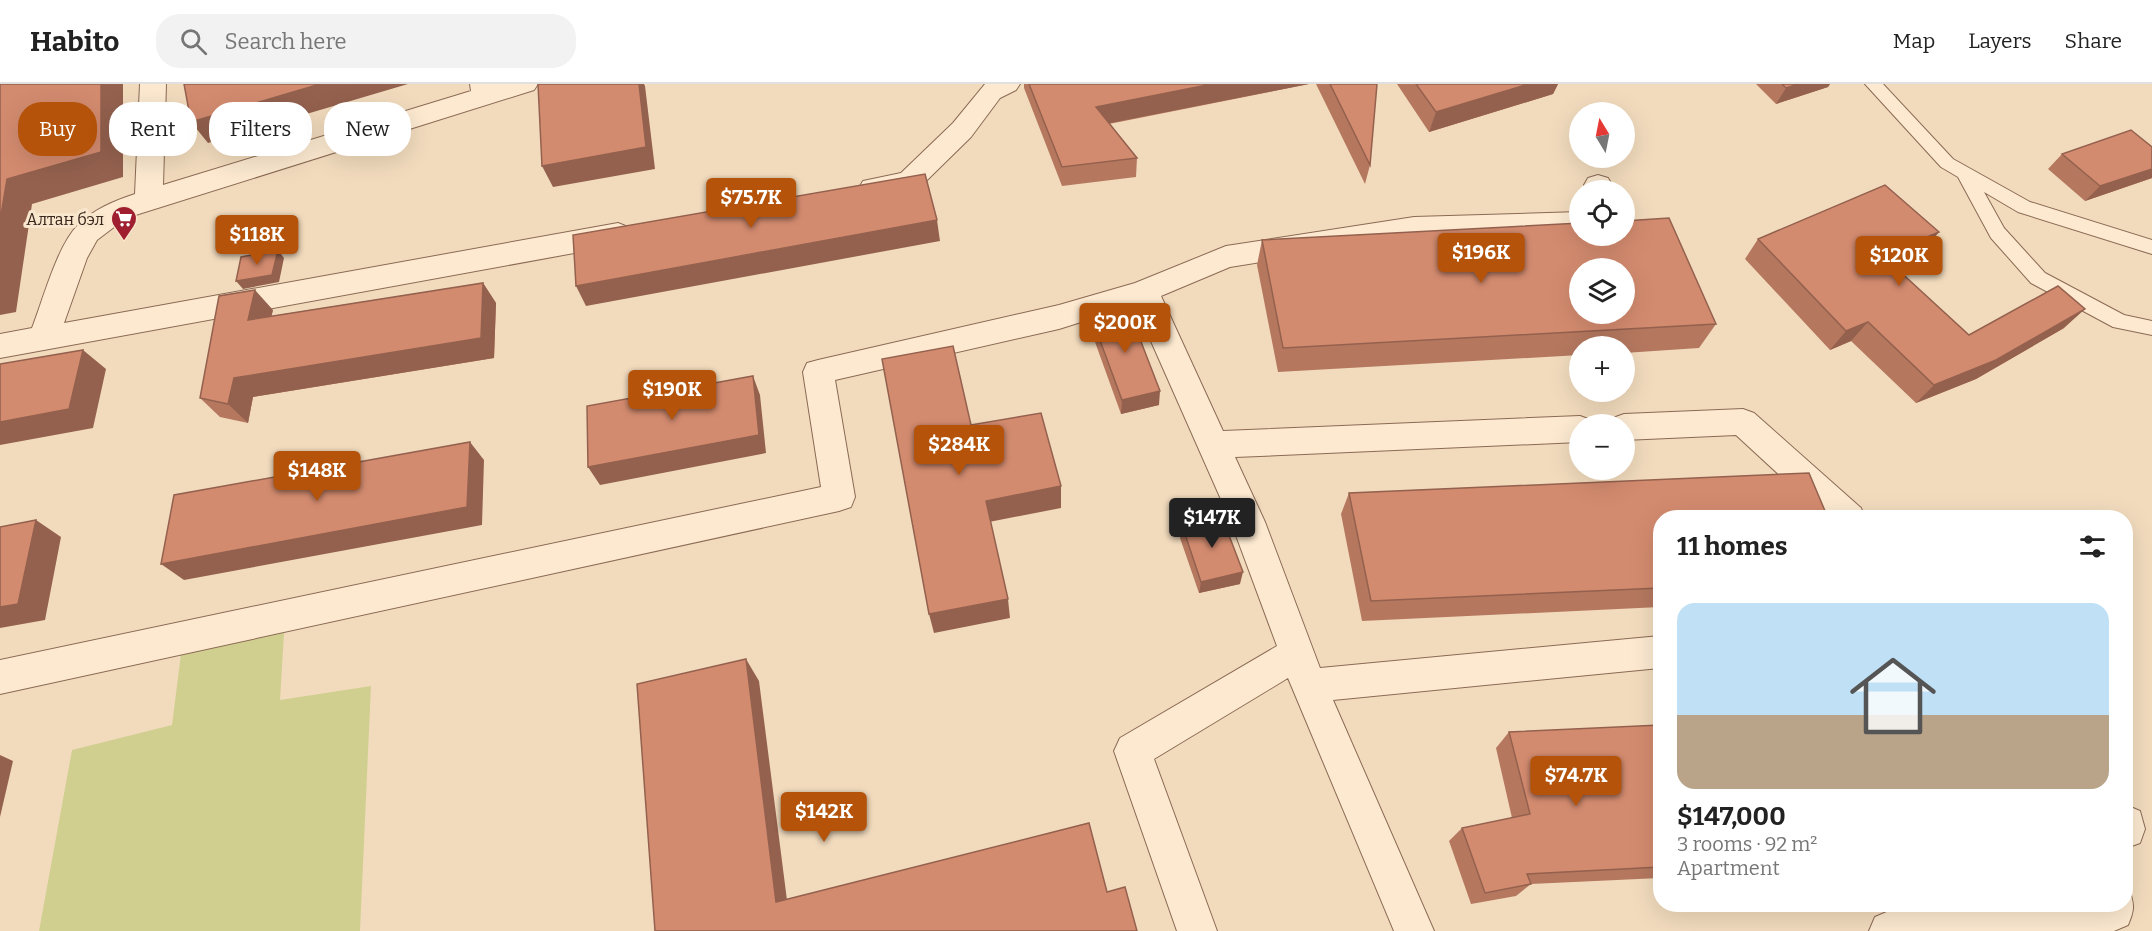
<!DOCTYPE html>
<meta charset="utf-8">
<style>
:root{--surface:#fff;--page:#f2f2f2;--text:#222;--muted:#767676;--line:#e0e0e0;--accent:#b45309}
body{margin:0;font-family:Bitter,serif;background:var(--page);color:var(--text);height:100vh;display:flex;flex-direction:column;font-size:22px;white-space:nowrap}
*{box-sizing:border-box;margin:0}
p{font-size:20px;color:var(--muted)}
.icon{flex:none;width:33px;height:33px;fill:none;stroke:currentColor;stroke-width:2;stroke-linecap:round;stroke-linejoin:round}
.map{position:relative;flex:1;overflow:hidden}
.side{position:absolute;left:1653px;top:426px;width:480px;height:402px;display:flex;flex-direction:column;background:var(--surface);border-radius:24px;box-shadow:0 6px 24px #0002}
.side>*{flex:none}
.top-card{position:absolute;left:18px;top:18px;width:570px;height:54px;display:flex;gap:12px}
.needle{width:39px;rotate:350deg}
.controls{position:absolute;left:1569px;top:18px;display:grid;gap:12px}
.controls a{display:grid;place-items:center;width:66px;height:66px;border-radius:50%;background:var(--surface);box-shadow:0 6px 24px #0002;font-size:30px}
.price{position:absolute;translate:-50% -51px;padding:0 14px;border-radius:6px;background:var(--accent);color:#fff;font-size:20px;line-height:39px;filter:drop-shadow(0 2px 3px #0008)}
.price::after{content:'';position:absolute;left:50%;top:36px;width:18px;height:14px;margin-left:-9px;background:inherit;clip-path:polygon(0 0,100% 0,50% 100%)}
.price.on{background:#222;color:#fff}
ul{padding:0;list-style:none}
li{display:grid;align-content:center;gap:12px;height:318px;padding:0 24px}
li span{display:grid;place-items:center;height:186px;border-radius:18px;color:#555}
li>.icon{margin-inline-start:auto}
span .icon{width:108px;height:108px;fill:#fffc;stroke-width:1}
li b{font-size:26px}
h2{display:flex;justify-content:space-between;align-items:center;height:72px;padding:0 24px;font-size:26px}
.pill{padding:0 21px;border-radius:24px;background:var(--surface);box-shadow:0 6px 24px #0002;font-size:21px;line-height:54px}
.pill.on{background:var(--accent);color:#fff}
header{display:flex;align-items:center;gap:36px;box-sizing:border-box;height:84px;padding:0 30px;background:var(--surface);border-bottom:2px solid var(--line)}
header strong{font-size:28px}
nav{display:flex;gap:33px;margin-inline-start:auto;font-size:21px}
.search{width:420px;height:54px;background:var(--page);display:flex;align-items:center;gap:15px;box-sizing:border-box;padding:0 21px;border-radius:24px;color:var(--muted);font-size:22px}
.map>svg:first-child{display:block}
</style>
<header>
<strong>Habito</strong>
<div class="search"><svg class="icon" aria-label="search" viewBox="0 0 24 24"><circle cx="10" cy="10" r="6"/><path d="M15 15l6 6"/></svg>Search here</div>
<nav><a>Map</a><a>Layers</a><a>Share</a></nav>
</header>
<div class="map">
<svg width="2152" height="847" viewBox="0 0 2152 847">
<rect width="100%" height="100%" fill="#f2dbbd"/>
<!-- green -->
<path fill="#d0cf90" d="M285 533 280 616 371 602 360 847H39L72 666 172 641 183 554Z"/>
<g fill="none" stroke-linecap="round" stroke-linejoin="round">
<defs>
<path id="service" d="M1865 0H1883L1953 75 2030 118 2152 156V170L2018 128 1984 108 2004 144 2045 189 2124 231 2152 237V251L2113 243 2031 199 1991 154 1958 93 1941 83Z"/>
<path id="minor" d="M140 0H166L163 101 471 7 470 0H538L534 6 126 134 97 156 87 174 64 239 618 139 628 143 632 150 628 157 618 161 0 274V250L32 244C43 216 57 162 78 141 94 125 114 117 135 110Z
M985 0H1020L1016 6 1000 14 971 53 919 104 873 114 863 111 859 104 863 97 901 89 953 39Z
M1598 91 1608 94 1615 106H1587L1584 101 1588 94Z
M1580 128V148L1414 153 1230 183 1161 212 1223 347 1580 332 1591 336 1594 340H1580V358L1235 373 1265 438 1320 584 1660 552V584L1333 616 1434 847H1394L1288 594 1154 675 1217 847H1177L1114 667 1120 654 1277 562 1231 438 1135 221 1059 245 835 296 855 413 851 423 839 427 0 610V576L821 403 803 288 807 279 818 276 1059 221 1135 199 1226 162 1414 133Z
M1743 325 1754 329 1861 424 1865 434H1826L1736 351 1624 356V340H1609L1613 334 1624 330Z
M2126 721 2140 727 2145 745 2140 759 2126 764Z
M2126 805 2129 806C2135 821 2134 827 2128 841L2114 847H1869L1875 833 1889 827 1962 820H2126Z"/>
</defs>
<!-- service casing -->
<use href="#service" stroke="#8b6a54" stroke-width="2"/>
<!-- minor casing -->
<use href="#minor" stroke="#8b6a54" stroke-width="2"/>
<!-- service -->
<use href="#service" fill="#fce9d0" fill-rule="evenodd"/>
<!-- minor -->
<use href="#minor" fill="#fce9d0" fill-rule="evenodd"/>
</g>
<!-- wall -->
<path fill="#b5785f" d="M1024 0H1309L1109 40 1137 74 1136 93 1062 102 1024 4Z
M1316 0H1377L1370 81 1365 100Z
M1397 0H1558L1553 10 1429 48Z
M1756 0H1830L1828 3 1776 20Z
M2152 63V94L2085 117 2048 85 2062 70Z
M1939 148 1922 168 1892 181 1969 251 2064 244 1976 295 1916 319 1851 257 1830 266 1745 175 1758 155Z
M1262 156 1716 240 1699 264 1624 269V262H1580V271L1278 288 1257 181Z
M483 199 496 219 494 274 253 313 248 339 220 333 200 314 273 226 271 232Z
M1091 232 1159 321 1121 330 1091 247Z
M1349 409 1660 434V523L1362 537 1341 430Z
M1182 441 1240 500 1199 509 1180 454Z
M1660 641V794L1531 800 1516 812 1471 820 1449 757 1462 744 1512 734 1496 664 1509 648Z"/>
<!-- shaded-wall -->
<path fill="#94614e" d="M101 0H123V93L32 120 16 228 0 231V137L7 95Z
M320 0H408L208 59 191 38Z
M639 0H644L645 2 655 85 553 103 542 82Z
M1212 0H1309L1095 42 1096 23Z
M1529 0H1558L1553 10 1429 48 1436 28Z
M1798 0H1830L1828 3 1776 20 1786 4Z
M2152 85V94L2085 117 2100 102Z
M937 136 940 157 586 222 576 202Z
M1939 148 1922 168 1866 191 1883 172Z
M278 166 284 174 279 198 243 205 236 197Z
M483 199 496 219 494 274 253 313 248 339 228 320 234 294Z
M255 206 273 226 266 256 248 236Z
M2085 225 2064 244 1976 295 1916 319 1934 301Z
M1868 238 1851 257 1830 266 1846 247Z
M83 266 106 285 93 344 0 361V338Z
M753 292 760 311 766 369 600 401 588 383Z
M1160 307 1159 321 1121 330 1122 316Z
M470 358 484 376 482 441 184 496 161 480Z
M1061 402V424L989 438 986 417Z
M36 436 61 453 45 536 0 544V523Z
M1243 488 1240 500 1199 509 1201 498Z
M1008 515 1010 534 934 549 929 530Z
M746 575 759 597 789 832 776 818Z
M0 671 13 677 0 733Z"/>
<!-- building -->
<path fill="#d38b6f" stroke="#94614e" stroke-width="1.5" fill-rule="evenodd" d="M0 0H101V68L7 95 0 137Z
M184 0H320L191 38Z
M538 0H639L646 63 542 82Z
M1029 0H1212L1096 23 1137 74 1062 83Z
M1330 0H1377L1370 81Z
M1416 0H1529L1436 28Z
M1782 0H1798L1786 4Z
M2131 46 2152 63V85L2100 102 2062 70Z
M925 90 937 136 576 202 573 151Z
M1885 101 1939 148 1883 172 1969 251 2058 202 2085 225 1996 276 1934 301 1868 238 1846 247 1758 155Z
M1669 134 1716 240 1283 264 1262 156 1580 139V152H1624V137ZM1580 184H1624V230H1580Z
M278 166 272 191 236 197 241 173Z
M483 199 481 254 234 294 228 320 200 314 219 212 255 206 248 236Z
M1128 224 1160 307 1122 316 1091 232Z
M953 262 971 341 1041 329 1061 402 986 417 1008 515 929 530 882 275Z
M83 266 69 325 0 338V280Z
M753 292 759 351 588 383 587 322Z
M470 358 467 423 161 480 174 411Z
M1809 389 1828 434H1660V504L1371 517 1349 409Z
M1222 433 1243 488 1201 498 1182 441Z
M36 436 18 520 0 523V443Z
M746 575 776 818 1089 739 1107 808 1125 803 1137 847H655L637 600Z
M1660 641V783L1527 790 1531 800 1485 809 1462 744 1530 730 1509 648Z"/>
<!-- icons -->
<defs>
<symbol id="supermarket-pin" viewBox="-11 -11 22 30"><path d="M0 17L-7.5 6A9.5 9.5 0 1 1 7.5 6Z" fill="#9f1f31" stroke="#f8e6cd"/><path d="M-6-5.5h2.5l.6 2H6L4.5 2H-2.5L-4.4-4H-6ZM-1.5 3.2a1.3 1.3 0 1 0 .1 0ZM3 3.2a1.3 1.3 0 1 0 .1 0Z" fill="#fff"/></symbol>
</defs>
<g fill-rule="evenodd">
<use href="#supermarket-pin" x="109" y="120" width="30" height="40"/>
</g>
<g text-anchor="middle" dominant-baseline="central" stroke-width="6" stroke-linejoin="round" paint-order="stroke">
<!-- poi labels -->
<g font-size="16" fill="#39251b" stroke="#f8e6cd" text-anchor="end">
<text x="104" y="135">Алтан бэл</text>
</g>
</g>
</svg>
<div class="controls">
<a><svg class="needle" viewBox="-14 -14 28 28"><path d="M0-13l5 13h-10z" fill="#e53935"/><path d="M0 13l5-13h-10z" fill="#767676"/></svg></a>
<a><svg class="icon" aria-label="locate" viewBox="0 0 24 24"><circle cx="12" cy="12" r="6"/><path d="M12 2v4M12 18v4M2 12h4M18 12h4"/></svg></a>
<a><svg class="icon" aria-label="layers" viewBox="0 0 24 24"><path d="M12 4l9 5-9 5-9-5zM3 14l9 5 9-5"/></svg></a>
<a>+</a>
<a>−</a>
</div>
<b class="price" style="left:751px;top:145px">$75.7K</b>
<b class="price" style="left:257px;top:182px">$118K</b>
<b class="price" style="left:1481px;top:200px">$196K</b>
<b class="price" style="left:1899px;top:203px">$120K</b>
<b class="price" style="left:1125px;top:270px">$200K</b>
<b class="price" style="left:672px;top:337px">$190K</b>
<b class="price" style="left:959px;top:392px">$284K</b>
<b class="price" style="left:317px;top:418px">$148K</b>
<b class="price on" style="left:1212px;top:465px">$147K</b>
<b class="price" style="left:1576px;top:723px">$74.7K</b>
<b class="price" style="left:824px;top:759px">$142K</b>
<div class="top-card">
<a class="pill on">Buy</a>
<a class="pill">Rent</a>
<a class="pill">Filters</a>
<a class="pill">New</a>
</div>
<section class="side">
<h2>11 homes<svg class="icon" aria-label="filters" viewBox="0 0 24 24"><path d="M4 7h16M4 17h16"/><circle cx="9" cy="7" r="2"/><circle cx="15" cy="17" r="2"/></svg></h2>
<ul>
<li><span style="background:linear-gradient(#bfe0f5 60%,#b9a48a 0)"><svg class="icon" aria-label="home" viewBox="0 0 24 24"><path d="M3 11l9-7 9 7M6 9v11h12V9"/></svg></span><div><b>$147,000</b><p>3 rooms · 92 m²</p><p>Apartment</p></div></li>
</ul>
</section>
</div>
